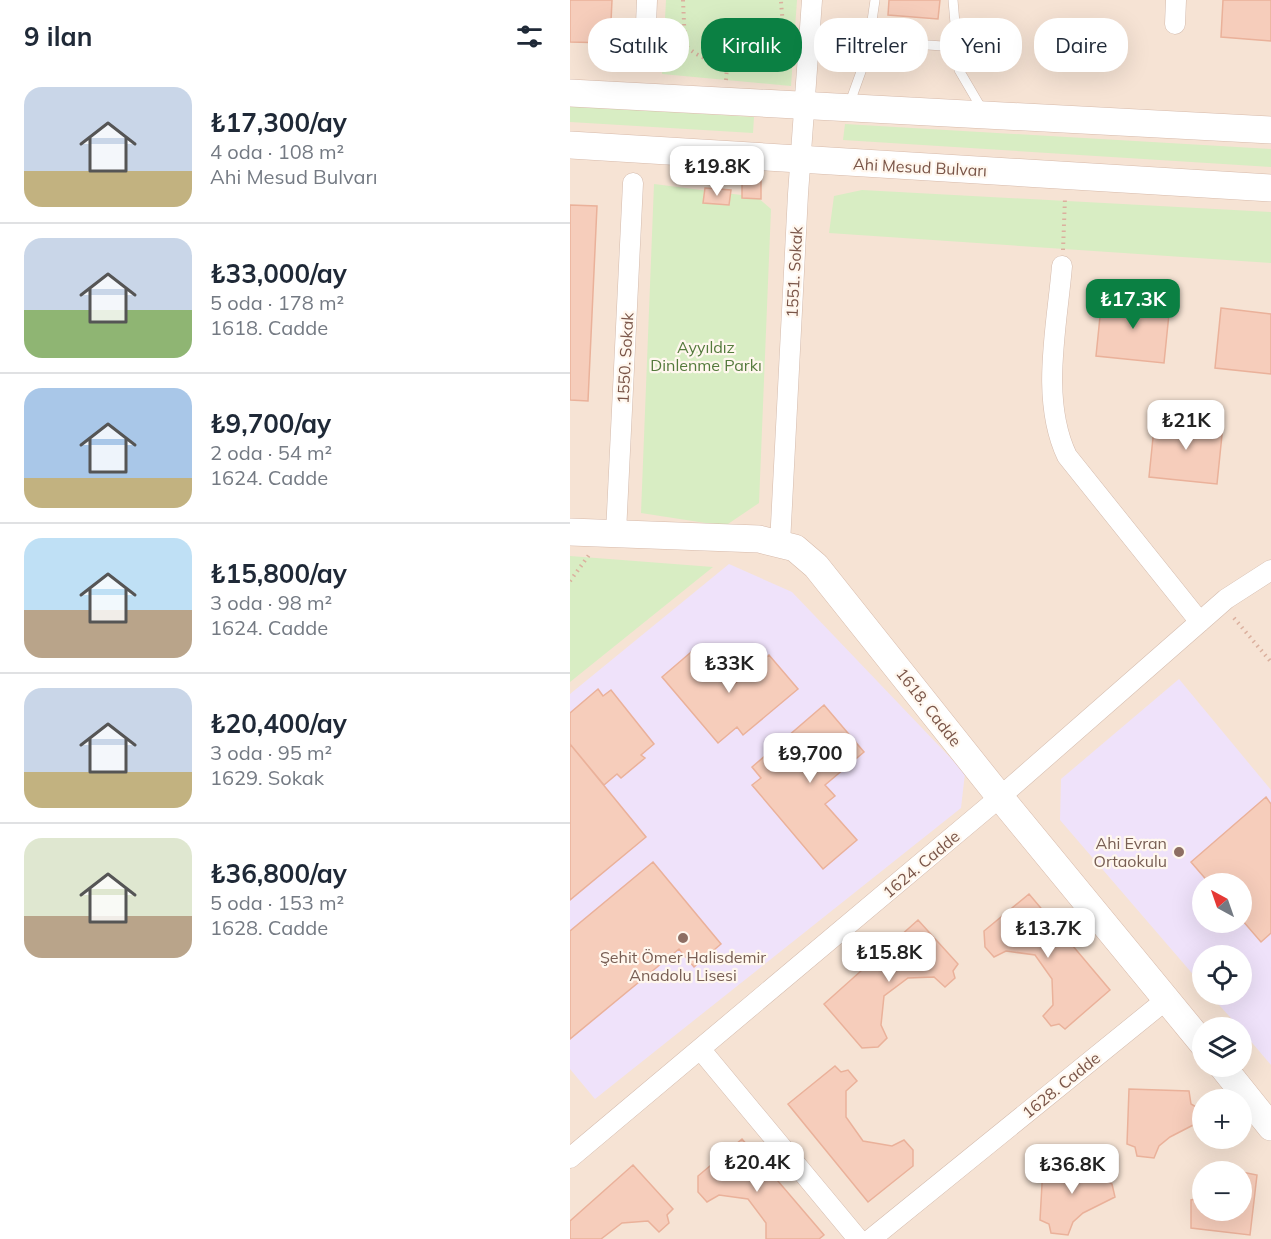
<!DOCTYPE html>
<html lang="tr">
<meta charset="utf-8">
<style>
:root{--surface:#fff;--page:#f6f6f7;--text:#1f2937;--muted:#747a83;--line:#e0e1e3;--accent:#0b8043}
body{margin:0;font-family:Mulish,sans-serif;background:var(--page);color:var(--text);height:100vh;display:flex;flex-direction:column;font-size:22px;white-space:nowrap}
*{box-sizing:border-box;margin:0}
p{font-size:20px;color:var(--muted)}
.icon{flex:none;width:33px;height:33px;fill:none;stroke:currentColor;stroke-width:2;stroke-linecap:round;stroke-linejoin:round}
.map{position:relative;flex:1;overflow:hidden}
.side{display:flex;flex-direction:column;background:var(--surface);width:570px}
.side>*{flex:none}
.banner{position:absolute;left:18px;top:18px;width:570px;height:54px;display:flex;gap:12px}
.needle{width:39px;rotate:320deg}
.buttons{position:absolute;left:622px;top:873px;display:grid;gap:12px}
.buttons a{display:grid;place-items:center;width:60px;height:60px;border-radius:50%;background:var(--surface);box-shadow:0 6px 24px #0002;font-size:30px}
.price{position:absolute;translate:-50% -51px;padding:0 14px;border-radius:12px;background:#fff;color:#222;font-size:20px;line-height:39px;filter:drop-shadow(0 2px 3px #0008)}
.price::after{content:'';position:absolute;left:50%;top:36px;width:18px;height:14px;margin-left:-9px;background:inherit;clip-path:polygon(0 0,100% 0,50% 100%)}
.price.selected{background:var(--accent);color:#fff}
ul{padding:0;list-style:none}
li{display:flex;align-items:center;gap:18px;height:150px;padding:0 24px}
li+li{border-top:2px solid var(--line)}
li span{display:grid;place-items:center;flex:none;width:168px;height:120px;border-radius:18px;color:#555}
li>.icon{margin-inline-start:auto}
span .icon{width:72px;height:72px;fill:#fffc;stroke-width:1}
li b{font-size:26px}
h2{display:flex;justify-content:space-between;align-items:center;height:72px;padding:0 24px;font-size:26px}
.chip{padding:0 21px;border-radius:24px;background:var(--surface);box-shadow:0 6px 24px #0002;font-size:21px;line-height:54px}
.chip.selected{background:var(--accent);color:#fff}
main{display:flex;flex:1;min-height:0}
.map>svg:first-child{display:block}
</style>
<main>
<section class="side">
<h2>9 ilan<svg class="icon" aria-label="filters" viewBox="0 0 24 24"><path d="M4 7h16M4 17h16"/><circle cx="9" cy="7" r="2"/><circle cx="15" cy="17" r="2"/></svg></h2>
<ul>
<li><span style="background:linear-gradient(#c9d6e8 70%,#c2b280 0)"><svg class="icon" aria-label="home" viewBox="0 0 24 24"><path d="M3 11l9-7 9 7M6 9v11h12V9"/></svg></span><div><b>₺17,300/ay</b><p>4 oda · 108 m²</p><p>Ahi Mesud Bulvarı</p></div></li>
<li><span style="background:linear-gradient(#c9d6e8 60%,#8fb573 0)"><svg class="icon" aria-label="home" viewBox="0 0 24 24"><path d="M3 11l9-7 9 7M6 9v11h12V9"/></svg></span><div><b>₺33,000/ay</b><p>5 oda · 178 m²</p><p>1618. Cadde</p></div></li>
<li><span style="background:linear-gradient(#a9c7e8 75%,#c2b280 0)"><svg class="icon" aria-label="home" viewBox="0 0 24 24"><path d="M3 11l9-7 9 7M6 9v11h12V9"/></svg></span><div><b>₺9,700/ay</b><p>2 oda · 54 m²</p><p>1624. Cadde</p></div></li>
<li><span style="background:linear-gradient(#bfe0f5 60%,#b9a48a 0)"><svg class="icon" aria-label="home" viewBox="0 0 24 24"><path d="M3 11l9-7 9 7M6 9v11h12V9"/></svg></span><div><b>₺15,800/ay</b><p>3 oda · 98 m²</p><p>1624. Cadde</p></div></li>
<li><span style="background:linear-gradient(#c9d6e8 70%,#c2b280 0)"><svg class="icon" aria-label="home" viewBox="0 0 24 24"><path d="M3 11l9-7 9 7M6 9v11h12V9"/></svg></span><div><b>₺20,400/ay</b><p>3 oda · 95 m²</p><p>1629. Sokak</p></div></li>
<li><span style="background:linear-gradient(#dfe7d0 65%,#b9a48a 0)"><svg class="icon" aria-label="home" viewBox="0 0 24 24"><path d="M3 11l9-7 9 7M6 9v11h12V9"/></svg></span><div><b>₺36,800/ay</b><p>5 oda · 153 m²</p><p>1628. Cadde</p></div></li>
</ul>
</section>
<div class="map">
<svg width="701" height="1239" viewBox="0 0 701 1239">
<rect width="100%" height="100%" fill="#fef2e6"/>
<!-- residential -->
<path fill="#f6e3d4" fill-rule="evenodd" d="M0 0H701V1239H0ZM633 884H672V922H633ZM633 956H672V994H633ZM633 1028H672V1066H633ZM633 1100H672V1138H633ZM633 1172H672V1210H633Z"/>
<!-- education -->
<path fill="#efe2fa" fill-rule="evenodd" d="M159 564 222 592 395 773 391 808 25 1099 0 1069V694Z
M609 679 701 790V1065L672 1031V1028L669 1027 640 995 672 994V956H633V986L490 820 491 779ZM633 884H672V922H633Z"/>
<!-- green -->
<path fill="#d8edc3" d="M96 0H227L221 86 92 74Z
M0 106 184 117 183 133 0 122Z
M275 124 701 149V167L273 140Z
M84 184 187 197 201 209 189 503 155 526 71 513Z
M292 190 701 212V263L259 233 264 196Z
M0 556 143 567 0 682Z"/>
<!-- building -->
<path fill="#f6cdbb" stroke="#eab19a" stroke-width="1.5" d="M0 0H42L40 43 0 42Z
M319 0H370L368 19 318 15Z
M653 0H701V41L651 37Z
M172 181H191V199L172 198Z
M135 188 161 190 159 205 133 203Z
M0 205 27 206 18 401 0 400Z
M532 297 600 304 594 363 526 356Z
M651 308 701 314V374L645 368Z
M585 418 653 425 647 484 579 477Z
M127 647 161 687 199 655 228 689 173 735 167 727 148 743 92 677Z
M28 689 33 696 41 690 84 744 71 755 75 758 51 778 47 774 34 785 0 744V713Z
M254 705 294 752 255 785 265 796 255 804 287 840 253 869 182 785 191 778 182 767Z
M0 744 76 837 0 900Z
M696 797 701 804V933L691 942 672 920V884H640L621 862Z
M83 862 151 944 124 967 109 949 0 1039V931Z
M459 894 540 990 495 1029 489 1024 481 1026 473 1016 483 1005 482 979 465 955 436 951 424 957 415 947 414 931Z
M348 920 388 964 383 971 385 978 375 987 364 977 338 978 314 996 311 1025 317 1038 308 1047 292 1048 254 1004Z
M265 1066 271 1072 278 1070 287 1081 276 1091V1117L293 1141 322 1146 334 1140 343 1150V1166L298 1202 218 1104Z
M559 1089 619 1091 621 1104 628 1108 631 1121 600 1137 589 1146 584 1158 567 1156 565 1147 557 1144Z
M172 1139 254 1235 249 1239H196V1223L178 1199 149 1195 137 1202 128 1192V1176Z
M63 1165 103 1209 97 1215 99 1223 89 1232 78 1221 52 1223 31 1239H0V1221Z
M473 1166 533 1167 535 1180 542 1184 545 1197 513 1213 503 1222 498 1235 481 1233 479 1224 470 1220Z
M672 1172 687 1175 680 1235 621 1228V1200L633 1198V1210H672Z"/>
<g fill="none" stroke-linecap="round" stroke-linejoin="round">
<defs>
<path id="lane" d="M383 0 389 70 413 111
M300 41 387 47
M279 105 297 55 305 0"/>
<path id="street" d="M605 24 606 0
M75 48 77 0
M492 266C487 327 470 399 497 456L630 622
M46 533 63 183
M210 544 228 194 242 0
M131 1050 288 1239
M0 1158 430 797 656 599 701 570
M301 1239 597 999"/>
<path id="secondary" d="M0 93 701 130
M0 145 701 188
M0 532 189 539 225 548 246 566 430 797 633 1044
M652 1066 701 1127"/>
</defs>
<!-- lane casing -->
<use href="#lane" stroke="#d4bbad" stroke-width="10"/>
<!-- street casing -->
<use href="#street" stroke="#d4bbad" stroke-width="21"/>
<!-- secondary casing -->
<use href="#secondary" stroke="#d7baaa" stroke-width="28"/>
<!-- path -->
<path stroke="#dbb09e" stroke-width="4" stroke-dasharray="1.5 4.5" stroke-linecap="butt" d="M113 0 115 45C146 75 200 70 212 23 213 17 211 7 211 0
M156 80 157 66
M493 250 495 198
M0 581 19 555
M664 618 701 662"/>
<!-- lane -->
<use href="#lane" stroke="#fff" stroke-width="9"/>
<!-- street -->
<use href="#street" stroke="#fff" stroke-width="20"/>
<!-- secondary -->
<use href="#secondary" stroke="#fff" stroke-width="27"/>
</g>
<!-- markers -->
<g fill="#8d6e63" stroke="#fff7ee" stroke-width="2">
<circle cx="609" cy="852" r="6"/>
<circle cx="113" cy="938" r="6"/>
</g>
<g text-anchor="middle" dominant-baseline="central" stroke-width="4.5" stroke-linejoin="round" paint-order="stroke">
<!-- street labels -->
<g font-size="16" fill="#7a5548" stroke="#fff7ee">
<text transform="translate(350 167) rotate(3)">Ahi Mesud Bulvarı</text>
<text transform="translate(224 272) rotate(-87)">1551. Sokak</text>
<text transform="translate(55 358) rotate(-87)">1550. Sokak</text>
<text transform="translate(359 707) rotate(52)">1618. Cadde</text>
<text transform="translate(351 864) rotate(-40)">1624. Cadde</text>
<text transform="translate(491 1085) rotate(-39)">1628. Cadde</text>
</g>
<!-- park labels -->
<g font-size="16" fill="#547a3c" stroke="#fff7ee">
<text x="136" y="347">Ayyıldız<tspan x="136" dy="18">Dinlenme Parkı</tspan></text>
</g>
<!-- education labels -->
<g font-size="16" fill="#785e54" stroke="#fff7ee" text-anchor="end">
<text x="597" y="843">Ahi Evran<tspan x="597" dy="18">Ortaokulu</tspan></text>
<text x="113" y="957" text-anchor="middle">Şehit Ömer Halisdemir<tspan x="113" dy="18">Anadolu Lisesi</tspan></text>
</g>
</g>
</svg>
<div class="buttons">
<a><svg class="needle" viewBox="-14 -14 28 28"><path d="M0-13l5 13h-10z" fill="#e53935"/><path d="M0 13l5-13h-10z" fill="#747a83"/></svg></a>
<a><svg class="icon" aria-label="locate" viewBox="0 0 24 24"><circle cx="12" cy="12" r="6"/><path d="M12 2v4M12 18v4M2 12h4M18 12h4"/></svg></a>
<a><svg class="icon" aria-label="layers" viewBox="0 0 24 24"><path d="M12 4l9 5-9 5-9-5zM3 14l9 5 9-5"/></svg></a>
<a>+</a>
<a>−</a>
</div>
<b class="price" style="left:147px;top:197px">₺19.8K</b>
<b class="price selected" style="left:563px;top:330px">₺17.3K</b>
<b class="price" style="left:616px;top:451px">₺21K</b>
<b class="price" style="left:159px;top:694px">₺33K</b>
<b class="price" style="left:240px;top:784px">₺9,700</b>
<b class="price" style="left:478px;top:959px">₺13.7K</b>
<b class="price" style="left:319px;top:983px">₺15.8K</b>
<b class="price" style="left:187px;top:1193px">₺20.4K</b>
<b class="price" style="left:502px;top:1195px">₺36.8K</b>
<div class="banner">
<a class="chip">Satılık</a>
<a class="chip selected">Kiralık</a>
<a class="chip">Filtreler</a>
<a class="chip">Yeni</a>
<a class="chip">Daire</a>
</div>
</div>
</main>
